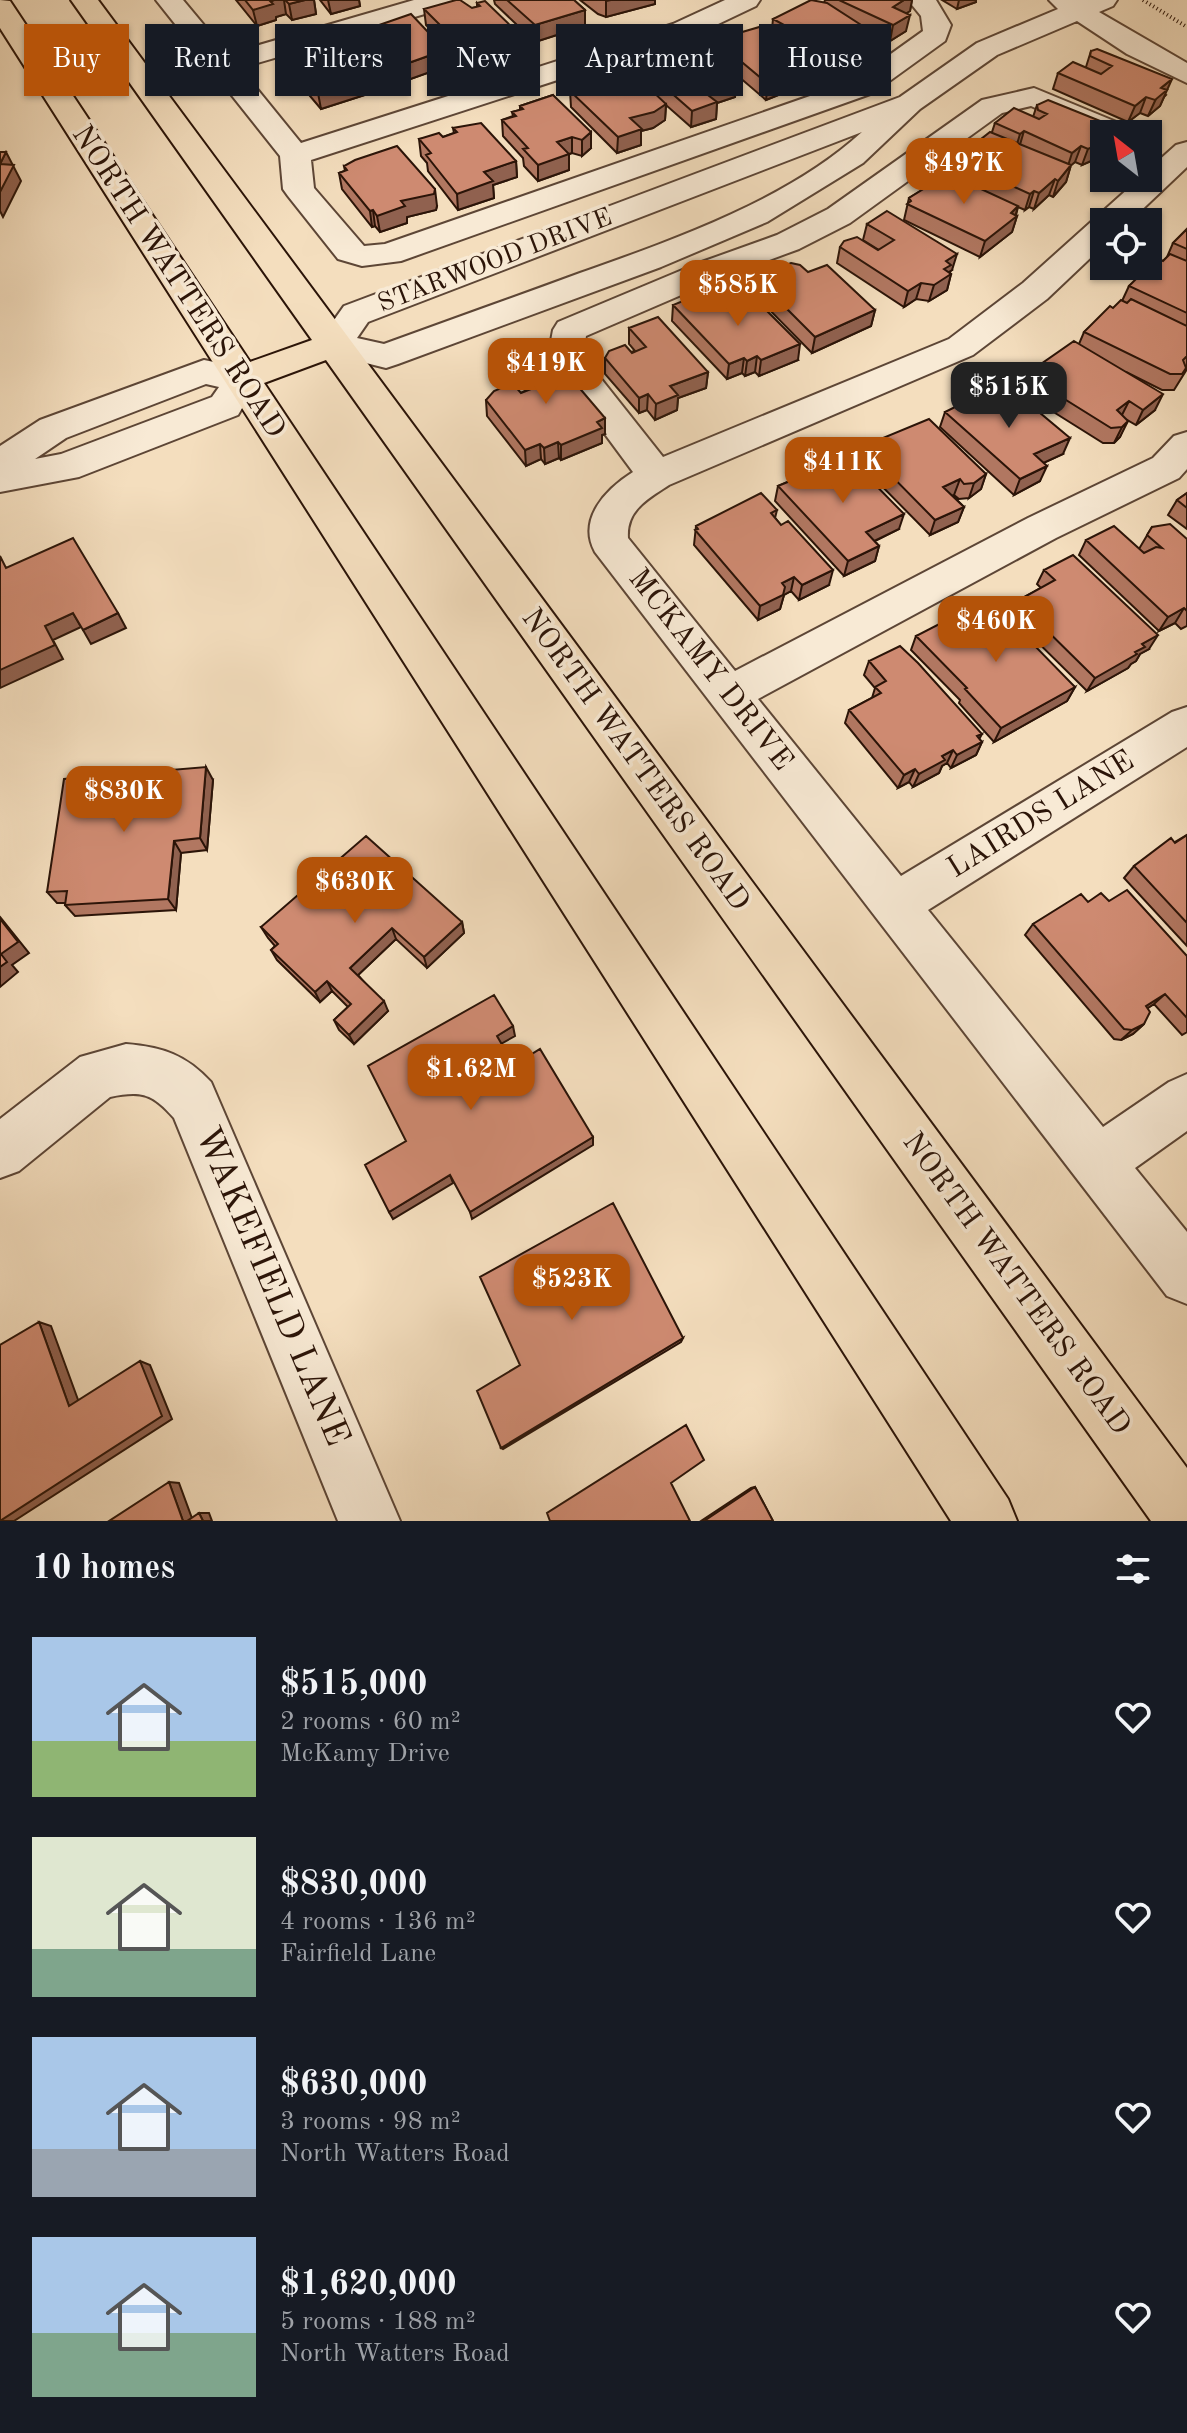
<!DOCTYPE html>
<meta charset="utf-8">
<style>
:root{--surface:#171b24;--page:#20242c;--text:#f1f3f6;--muted:#9ea1a6;--accent:#b45309}
body{margin:0;font-family:"Old Standard TT",serif;background:var(--page);color:var(--text);height:100vh;display:flex;flex-direction:column;font-size:30px;white-space:nowrap}
*{box-sizing:border-box;margin:0}
p{font-size:26px;color:var(--muted)}
.icon{flex:none;width:44px;height:44px;fill:none;stroke:currentColor;stroke-width:2;stroke-linecap:round;stroke-linejoin:round}
.map{position:relative;height:1521px;overflow:hidden}
.side{display:flex;flex-direction:column;background:var(--surface);flex:1}
.side>*{flex:none}
.hud{position:absolute;left:24px;top:24px;width:1140px;height:72px;display:flex;gap:16px}
.needle{width:52px;rotate:329deg}
.controls{position:absolute;left:1090px;top:120px;display:grid;gap:16px}
.controls a{display:grid;place-items:center;width:72px;height:72px;border-radius:0px;background:var(--surface);box-shadow:0 2px 6px #0004;font-size:40px}
.price{position:absolute;translate:-50% -68px;padding:0 18px;border-radius:16px;background:var(--accent);color:#fff;font-size:26px;line-height:52px;filter:drop-shadow(0 2px 4px #0008)}
.price::after{content:'';position:absolute;left:50%;top:48px;width:24px;height:18px;margin-left:-12px;background:inherit;clip-path:polygon(0 0,100% 0,50% 100%)}
.price.on{background:#222;color:#fff}
ul{padding:0;list-style:none}
li{display:flex;align-items:center;gap:24px;height:200px;padding:0 32px}
li span{display:grid;place-items:center;flex:none;width:224px;height:160px;border-radius:0px;color:#555}
li>.icon{margin-inline-start:auto}
span .icon{width:96px;height:96px;fill:#fffc;stroke-width:1}
li b{font-size:34px}
h2{display:flex;justify-content:space-between;align-items:center;height:96px;padding:0 32px;font-size:34px}
.pill{padding:0 28px;border-radius:0px;background:var(--surface);box-shadow:0 2px 6px #0004;font-size:28px;line-height:72px}
.pill.on{background:var(--accent);color:#fff}
.map>svg:first-child{display:block}
</style>
<div class="map">
<svg width="1187" height="1521" viewBox="0 0 1187 1521">
<rect width="100%" height="100%" fill="#f4debe"/>
<filter id="stains"><feTurbulence type="fractalNoise" baseFrequency=".0025" numOctaves="4"/><feColorMatrix values="0 0 0 0 .2 0 0 0 0 .09 0 0 0 0 .02 0 0 0 .5 -.17"/></filter>
<radialGradient id="worn" r=".72"><stop offset=".6" stop-color="#630" stop-opacity="0"/><stop offset="1" stop-color="#630" stop-opacity=".3"/></radialGradient>
<g fill="none" stroke-linecap="round" stroke-linejoin="round">
<defs>
<path id="minor" d="M156 0H183L228 54 414 0H456L452 6 240 68 301 143 673 24 725 0H760L756 6 693 36 311 160 314 188 364 246 385 244 853 81 923 31 921 16 908 0H936L951 25 945 41 873 93 401 261 362 266 338 259 288 196 283 189 280 156Z
M1049 0H1117L1113 6 1099 12 1187 63V83L1127 54 1077 21 997 55 920 109 863 163 767 222 661 267 398 364 386 368 322 352 317 344 344 306 900 97 977 43 1058 9ZM862 132C788 200 673 240 580 273 515 297 449 320 384 344L357 338 368 322Z
M1034 88 1131 128 1135 134H1104V138L1031 106 1002 113 850 223 799 249 723 277 586 336 583 356 663 457 949 339 1023 283 1140 178H1148V170L1176 145 1187 142V167L1129 222H1104V245L1047 299 973 355 669 485C648 499 626 510 628 538L735 671 1028 518 1153 458 1174 436 1187 432V469L1179 478 1056 538 758 699 901 876 1172 712 1187 707V747L928 910 1103 1127 1169 1082 1187 1074V1131L1135 1168 1187 1232V1304L1167 1296 595 552C577 519 606 489 633 472L548 357 553 330 558 322 699 263 777 235 828 209 982 100Z
M204 360 254 370 259 379 238 415 79 477 0 492V446L40 420ZM206 384 219 387 212 397 61 454 35 459 66 438Z
M126 1044C163 1047 186 1055 211 1082L400 1521H338L174 1118C153 1094 142 1090 110 1097L19 1171 0 1178V1119L80 1057Z"/>
<path id="major" d="M0 0 10 1 250 362 312 340 71 0H98L1187 1468V1521H1151L326 360 264 383 1008 1499 1017 1521H951L0 28Z"/>
</defs>
<!-- minor casing -->
<use href="#minor" stroke="#5d4636" stroke-width="4"/>
<!-- major casing -->
<use href="#major" stroke="#2b1408" stroke-width="4"/>
<!-- path -->
<path stroke="#2b1408" stroke-width="4" stroke-dasharray="1 3" stroke-linecap="butt" d="M1143 0 1187 27"/>
<!-- minor -->
<use href="#minor" fill="#f8ead5" fill-rule="evenodd"/>
<!-- major -->
<use href="#major" fill="#f4debe" fill-rule="evenodd"/>
</g>
<!-- wall -->
<path fill="#b17761" stroke="#2b1408" stroke-width="2" d="M236 0H314L316 14 292 20 286 14 276 17V20L257 26Z
M320 0H359L360 6 331 14Z
M494 0H574L585 10V26L535 42 495 4Z
M580 0H655V4L606 17 598 14Z
M825 0H912L910 11 906 13V31L890 41 872 32 869 48 863 52 852 50 851 59 833 69 803 53 801 67 791 70 793 89 766 100 718 59 719 43 725 41V37L772 29 773 19 824 3Z
M942 0H976V2L957 9Z
M477 3 518 48 465 64 426 25 424 9 472 8 477 7Z
M359 32 447 66 402 82 398 78 393 80 362 48Z
M301 42 355 50 357 63 361 68 374 75 377 91 321 109 288 70 284 54 302 49Z
M1091 51 1166 95 1164 97 1160 106 1148 116 1140 113 1128 122 1053 89 1058 73 1086 67Z
M643 68 737 76 735 97 717 103 716 119 691 127 666 105 665 120 653 128 641 131V145L617 153 571 107 570 91 643 82Z
M553 95 591 148 582 156 572 153 569 154V170L538 181 524 166 523 158 503 136 502 120 513 116 512 112 520 110V106Z
M1037 105 1120 129 1118 134H1104L1091 161 1082 165 1075 162 1071 165 1066 182 1053 197 1049 195 1034 209 1029 207 1025 210 1018 207 1016 215 1017 216 1012 232 980 257 904 220 909 198 922 190 924 184 951 175 955 160 973 151 976 143 992 132 995 123 1033 117Z
M453 128 516 161 517 177 493 185 494 198 458 210 428 171 427 163 421 156 419 139 443 137 454 133Z
M344 166 437 206 436 210 407 217V223L380 232 375 226 372 227 342 189 339 173 345 171Z
M867 224 952 270 949 272 951 274 947 290 929 301 916 299 904 307 837 263 840 247 879 250 863 240Z
M1187 229V369L1174 390H1162L1126 372 1155 410 1136 425 1127 420 1120 437 1114 443H1103L1028 396 1031 390 1025 387 1031 371 1079 344 1084 332 1122 301 1129 286 1163 261 1167 257 1173 243Z
M808 272 875 310 871 326 812 353 753 293 755 277Z
M673 305 715 309 798 360 759 376 755 372 745 376 742 373 727 379 672 321Z
M629 328 708 372 706 388 678 398 677 410 655 420 647 410 639 413 605 374V358L635 351 629 344Z
M518 363 605 434 602 435V443L561 460 559 458 545 464 541 459 526 466 487 416 486 400 521 393 527 390 519 379Z
M972 405 1063 454 1043 463 1040 481 1014 495 940 427 945 412Z
M878 440 986 474 981 489 969 498 959 499 954 495H952L964 507 958 522 930 535 861 465 865 449 877 444Z
M832 461 899 529 875 541 879 546 875 561 844 576 775 501 778 486 831 464Z
M1187 493V529L1168 515 1177 500Z
M777 510 775 518 829 585 799 600 791 591 784 595 780 609 758 620 694 545 696 526Z
M1152 527 1187 539V626L1181 629 1175 623 1159 631 1079 555 1086 540 1139 549Z
M1044 570 1149 649 1140 654 1136 661 1131 664 1128 668 1087 691 1010 615 1017 601 1041 588 1037 584Z
M965 610 1075 687 1067 701 994 742 959 703 960 700 911 650 916 636 961 628 959 625Z
M869 661 979 739 982 742 976 755 951 768 947 763 942 766 939 773 913 787 909 782 898 788 845 723 849 710 872 698 875 688 864 675Z
M213 780 207 850 181 853 176 910 75 916 65 905V903H57L47 892Z
M1187 835V946L1124 878 1134 866Z
M1109 901 1187 956V1032L1182 1035 1154 1004 1148 1008 1144 1024 1133 1034 1121 1040 1114 1039 1025 935 1033 924 1088 902Z
M462 922 464 933 427 968 396 939 358 975 388 1011 354 1044 339 1030 334 1020 348 1007 332 991 320 1002 277 960 271 950 275 946 268 938 261 927Z
M755 1487 773 1521H701L751 1488Z"/>
<!-- shaded-wall -->
<path fill="#90614f" stroke="#2b1408" stroke-width="2" d="M274 0H284L286 14 276 17V20L257 26 253 10Z
M305 0H314L316 14 292 20 289 4Z
M328 0H359L360 6 331 14Z
M611 0H655V4L606 17V1Z
M904 0H912L910 11 890 23 893 7Z
M959 0H976V2L957 9Z
M585 10V26L535 42V25Z
M910 15 906 31 890 41 893 25Z
M517 32 518 48 465 64 463 48Z
M872 32 869 48 863 52 866 36Z
M852 33 850 45 854 43 851 59 833 69 835 53 843 38Z
M355 50 358 66 347 52Z
M445 50 447 66 402 82 400 66Z
M804 50 801 67 776 77 778 60Z
M396 62 398 78 393 80 390 64Z
M795 73 793 89 766 100 768 84Z
M374 75 377 91 321 109 318 93Z
M737 76 735 97 717 103 716 119 691 127 692 111 704 92Z
M1172 79 1160 106 1148 116 1161 88Z
M1146 97 1140 113 1128 122 1135 106Z
M666 104 665 120 653 128 641 131V145L617 153 618 137 630 118Z
M1024 131 1019 148 1015 151 1020 134Z
M591 132V148L582 156V140Z
M572 137V153L569 154V170L538 181V165L557 142Z
M1104 140V152L1091 161 1082 165 1088 149Z
M1081 146 1075 162 1067 169 1072 153Z
M6 152 21 181 3 217 0 211V164Z
M516 161 517 177 493 185 494 198 458 210 457 194 484 172Z
M1071 165 1066 182 1053 197 1058 181Z
M1055 179 1049 195 1034 209 1039 193Z
M435 189 437 206 436 210 407 217V223L380 232 377 216 401 201Z
M1034 191 1029 207 1025 210 1030 194Z
M1018 206 1015 217 1017 216 1012 232 980 257 985 241Z
M373 210 375 226 372 227 370 211Z
M957 254 952 270 949 272 951 274 947 290 929 301 934 285 946 261Z
M921 283 916 299 904 307 908 291Z
M875 310 871 326 812 353 815 337Z
M800 344 798 360 759 376 761 360Z
M757 356 755 372 745 376 747 361Z
M744 358 742 373 727 379 729 364Z
M708 372 706 388 678 398 677 410 655 420 656 404 670 386Z
M648 394 647 410 639 413V398Z
M1163 394 1155 410 1136 425 1143 410Z
M1129 401 1121 417 1117 410Z
M605 418V434L602 435V443L561 460V445L597 422Z
M1128 421 1120 437 1114 443 1122 427Z
M1070 438 1063 454 1028 470 1034 454Z
M558 442 559 458 545 464 544 448Z
M540 444 541 459 526 466 525 450Z
M1047 466 1040 481 1014 495 1020 479Z
M986 474 981 489 969 498 974 483Z
M960 479 954 495 938 502 943 487Z
M964 507 958 522 930 535 935 520Z
M904 514 899 529 862 547 866 532Z
M879 546 875 561 844 576 848 561Z
M833 570 829 585 799 600 802 585Z
M794 577 791 591 784 595 780 609 758 620 760 606 782 583Z
M1184 608 1175 623 1159 631 1168 617Z
M73 613 81 627 53 640 63 659 0 688V670L45 626Z
M118 613 126 628 91 644 83 630Z
M1158 635 1149 649 1140 654 1136 661 1131 664 1128 668 1087 691 1095 678 1142 644Z
M1075 687 1067 701 994 742 1001 728Z
M982 734 976 745 982 742 976 755 951 768 957 755 977 736Z
M953 750 947 763 942 766 939 773 913 787 919 774 942 756Z
M206 767 213 780 207 850 200 838Z
M915 769 909 782 898 788 904 775Z
M174 841 181 853 176 910 168 899Z
M0 917 29 953 12 965 18 972 0 987Z
M462 922 464 933 427 968 424 957Z
M392 928 396 939 355 978 350 968Z
M327 981 332 991 320 1002 315 992Z
M1165 994 1154 1004 1135 1016 1146 1006Z
M384 1001 388 1011 354 1044 349 1035Z
M1144 1024 1133 1034 1121 1040 1132 1030Z
M513 1026 515 1036 499 1045 497 1036Z
M593 1137V1145L472 1219 470 1212Z
M450 1175 453 1183 393 1219 389 1212Z
M39 1322 51 1326 81 1408 69 1406Z
M683 1338 681 1342 503 1449 501 1448Z
M140 1361 150 1365 172 1419 14 1521H0Z
M169 1482 179 1483 193 1521H183Z
M199 1513H209L212 1521H203Z"/>
<!-- building -->
<path fill="#ce8a71" stroke="#2b1408" stroke-width="2" d="M245 0H274L270 1 273 4 253 10Z
M285 0H305L289 4Z
M456 0H460L472 8 480 6 477 3 485 1 517 32 463 48 424 9Z
M507 0H574L585 10 535 25Z
M811 0 827 3 872 32 866 36 852 33 843 38 854 43 835 53 773 19Z
M839 0H904L893 7 910 15 893 25Z
M411 14 445 50 400 66 396 62 390 64 359 32Z
M766 25 804 50 778 60 795 73 768 84 719 43 728 40 725 37Z
M338 31 355 50 347 52 361 68 366 66 374 75 318 93 284 54 305 48 301 42Z
M701 46 737 76 733 77 737 80 704 92 717 102 692 111 643 68Z
M1097 49 1172 79 1161 88 1167 90 1155 100 1146 97 1135 106 1058 73 1073 62 1101 74 1112 66 1090 56 1091 51Z
M631 71 666 104 654 112 630 118 642 129 618 137 570 91Z
M553 95 591 132 582 140 572 137 557 142 569 154 538 165 523 149 528 148 502 120 516 116 512 112 523 109 520 106Z
M1048 100 1120 129 1112 134H1104V140L1097 145 1088 149 1081 146 1072 153 1024 131 1020 134 995 123 1014 108 1039 119 1047 114 1038 110 1037 105Z
M481 123 516 161 484 172 493 181 457 194 426 155 431 153 419 139 439 133 443 137 457 132 453 128Z
M990 132 1071 165 1058 181 1055 179 1039 193 1034 191 1030 194 955 160 968 149 987 157 994 151 976 143Z
M397 146 435 189 434 194 401 201 405 206 377 216 373 210 370 211 339 173 347 170 344 166 355 160Z
M0 152H6L0 164Z
M0 164 14 165 0 192Z
M940 170 1018 206 1011 213 1017 216 985 241 907 204 911 201 909 198 928 186 924 184Z
M887 211 957 254 946 261 951 265 944 269 951 274 934 285 921 283 908 291 840 247 844 241 857 237 878 250 894 240 867 224Z
M1187 229V249L1173 243Z
M1170 254 1187 261V313L1129 286 1157 258 1163 261Z
M791 263 800 265 808 272 827 265 875 310 815 337 755 277Z
M748 292 800 344 761 360 757 356 747 361 744 358 729 364 673 305 700 294 715 309 729 303 730 297Z
M1131 299 1187 326V356L1183 360 1186 368 1182 374H1170L1084 332 1110 306 1113 308 1121 300 1127 303Z
M658 317 708 372 670 386 678 395 656 404 648 394 639 398 605 358 609 351 625 345 632 353 646 347 629 328Z
M1074 341 1163 394 1143 410 1129 401 1117 410 1128 421 1122 427 1111 428 1034 380 1040 376 1031 371Z
M548 351 605 418 597 422 602 428 561 445 558 442 544 448 540 444 525 450 486 400 494 391 506 386 514 385 521 393 536 387 518 363Z
M1009 387 1070 438 1034 454 1047 466 1020 479 945 412 967 401 972 405Z
M929 419 986 474 974 483 964 484 960 479 943 487 964 507 935 520 865 449 881 443 878 440Z
M845 454 904 514 866 532 879 546 848 561 778 486 834 463 832 461Z
M761 493 777 510 771 513 781 525 788 521 833 570 802 585 794 577 782 583 785 587 783 595 760 606 695 530 698 529 696 526Z
M1187 493V508L1177 500Z
M1170 524 1187 539V611L1184 608 1168 617 1086 540 1114 526 1144 553 1156 547 1162 548 1147 535 1152 527Z
M73 538 118 613 83 630 73 613 45 626 55 645 0 670V556L6 568Z
M1073 555 1158 635 1142 644 1145 647 1135 652 1137 654 1095 678 1017 601 1055 580 1044 570Z
M988 598 1075 687 1001 728 965 689 967 688 916 636 949 619 958 630 971 623 965 610Z
M900 646 918 663 982 734 977 736 982 742 957 755 953 750 942 756 945 760 919 774 915 769 904 775 849 710 881 693 875 687 886 681 869 661Z
M206 767 200 838 174 841 168 899 65 905 67 891 47 892 64 779Z
M1187 835V923L1134 866 1171 838 1175 843Z
M366 836 462 922 424 957 392 928 350 968 384 1001 349 1035 334 1020 351 1004 327 981 315 992 271 950 278 944 261 927Z
M1127 890 1187 956V1018L1165 994 1146 1006 1150 1012 1144 1024 1132 1030 1124 1029 1033 924 1081 894 1088 902 1101 893 1109 901Z
M0 919 18 942 1 954 7 962 0 967Z
M494 995 513 1026 497 1036 514 1065 540 1049 593 1137 470 1212 450 1175 389 1212 365 1165 406 1141 368 1066Z
M613 1203 683 1338 501 1448 477 1391 520 1365 480 1277Z
M39 1322 69 1406 140 1361 162 1416 0 1521V1345Z
M686 1425 704 1460 671 1483 690 1521H550L547 1513Z
M169 1482 183 1521H109Z
M755 1487 773 1521H704Z
M199 1513 203 1521H187Z"/>
<g text-anchor="middle" dominant-baseline="central" stroke-width="7" stroke-linejoin="round" paint-order="stroke">
<!-- far-street labels -->
<g font-size="26" fill="#2b1408" stroke="#f8ead5">
<text transform="translate(495 261) rotate(-21)">STARWOOD DRIVE</text>
</g>
<!-- street labels -->
<g font-size="30" fill="#2b1408" stroke="#f8ead5">
<text transform="translate(178 282) rotate(57)">NORTH WATTERS ROAD</text>
<text transform="translate(710 670) rotate(52)">MCKAMY DRIVE</text>
<text transform="translate(635 760) rotate(54)">NORTH WATTERS ROAD</text>
<text transform="translate(1041 815) rotate(-32)">LAIRDS LANE</text>
<text transform="translate(1016 1284) rotate(54)">NORTH WATTERS ROAD</text>
</g>
<!-- near-street labels -->
<g font-size="36" fill="#2b1408" stroke="#f8ead5">
<text transform="translate(271 1287) rotate(67)">WAKEFIELD LANE</text>
</g>
</g>
<rect width="100%" height="100%" filter="url(#stains)"/>
<rect width="100%" height="100%" fill="url(#worn)"/>
</svg>
<div class="controls">
<a><svg class="needle" viewBox="-14 -14 28 28"><path d="M0-13l5 13h-10z" fill="#e53935"/><path d="M0 13l5-13h-10z" fill="#9ea1a6"/></svg></a>
<a><svg class="icon" aria-label="locate" viewBox="0 0 24 24"><circle cx="12" cy="12" r="6"/><path d="M12 2v4M12 18v4M2 12h4M18 12h4"/></svg></a>
</div>
<b class="price" style="left:964px;top:206px">$497K</b>
<b class="price" style="left:738px;top:328px">$585K</b>
<b class="price" style="left:546px;top:406px">$419K</b>
<b class="price on" style="left:1009px;top:430px">$515K</b>
<b class="price" style="left:843px;top:505px">$411K</b>
<b class="price" style="left:996px;top:664px">$460K</b>
<b class="price" style="left:124px;top:834px">$830K</b>
<b class="price" style="left:355px;top:925px">$630K</b>
<b class="price" style="left:471px;top:1112px">$1.62M</b>
<b class="price" style="left:572px;top:1322px">$523K</b>
<div class="hud">
<a class="pill on">Buy</a>
<a class="pill">Rent</a>
<a class="pill">Filters</a>
<a class="pill">New</a>
<a class="pill">Apartment</a>
<a class="pill">House</a>
</div>
</div>
<section class="side">
<h2>10 homes<svg class="icon" aria-label="filters" viewBox="0 0 24 24"><path d="M4 7h16M4 17h16"/><circle cx="9" cy="7" r="2"/><circle cx="15" cy="17" r="2"/></svg></h2>
<ul>
<li><span style="background:linear-gradient(#a9c7e8 65%,#8fb573 0)"><svg class="icon" aria-label="home" viewBox="0 0 24 24"><path d="M3 11l9-7 9 7M6 9v11h12V9"/></svg></span><div><b>$515,000</b><p>2 rooms · 60 m²</p><p>McKamy Drive</p></div><svg class="icon" aria-label="heart" viewBox="0 0 24 24"><path d="M12 20l-8-8c-3-5 5-10 8-4 3-6 11-1 8 4z"/></svg></li>
<li><span style="background:linear-gradient(#dfe7d0 70%,#7fa58c 0)"><svg class="icon" aria-label="home" viewBox="0 0 24 24"><path d="M3 11l9-7 9 7M6 9v11h12V9"/></svg></span><div><b>$830,000</b><p>4 rooms · 136 m²</p><p>Fairfield Lane</p></div><svg class="icon" aria-label="heart" viewBox="0 0 24 24"><path d="M12 20l-8-8c-3-5 5-10 8-4 3-6 11-1 8 4z"/></svg></li>
<li><span style="background:linear-gradient(#a9c7e8 70%,#9aa5b1 0)"><svg class="icon" aria-label="home" viewBox="0 0 24 24"><path d="M3 11l9-7 9 7M6 9v11h12V9"/></svg></span><div><b>$630,000</b><p>3 rooms · 98 m²</p><p>North Watters Road</p></div><svg class="icon" aria-label="heart" viewBox="0 0 24 24"><path d="M12 20l-8-8c-3-5 5-10 8-4 3-6 11-1 8 4z"/></svg></li>
<li><span style="background:linear-gradient(#a9c7e8 60%,#7fa58c 0)"><svg class="icon" aria-label="home" viewBox="0 0 24 24"><path d="M3 11l9-7 9 7M6 9v11h12V9"/></svg></span><div><b>$1,620,000</b><p>5 rooms · 188 m²</p><p>North Watters Road</p></div><svg class="icon" aria-label="heart" viewBox="0 0 24 24"><path d="M12 20l-8-8c-3-5 5-10 8-4 3-6 11-1 8 4z"/></svg></li>
</ul>
</section>
